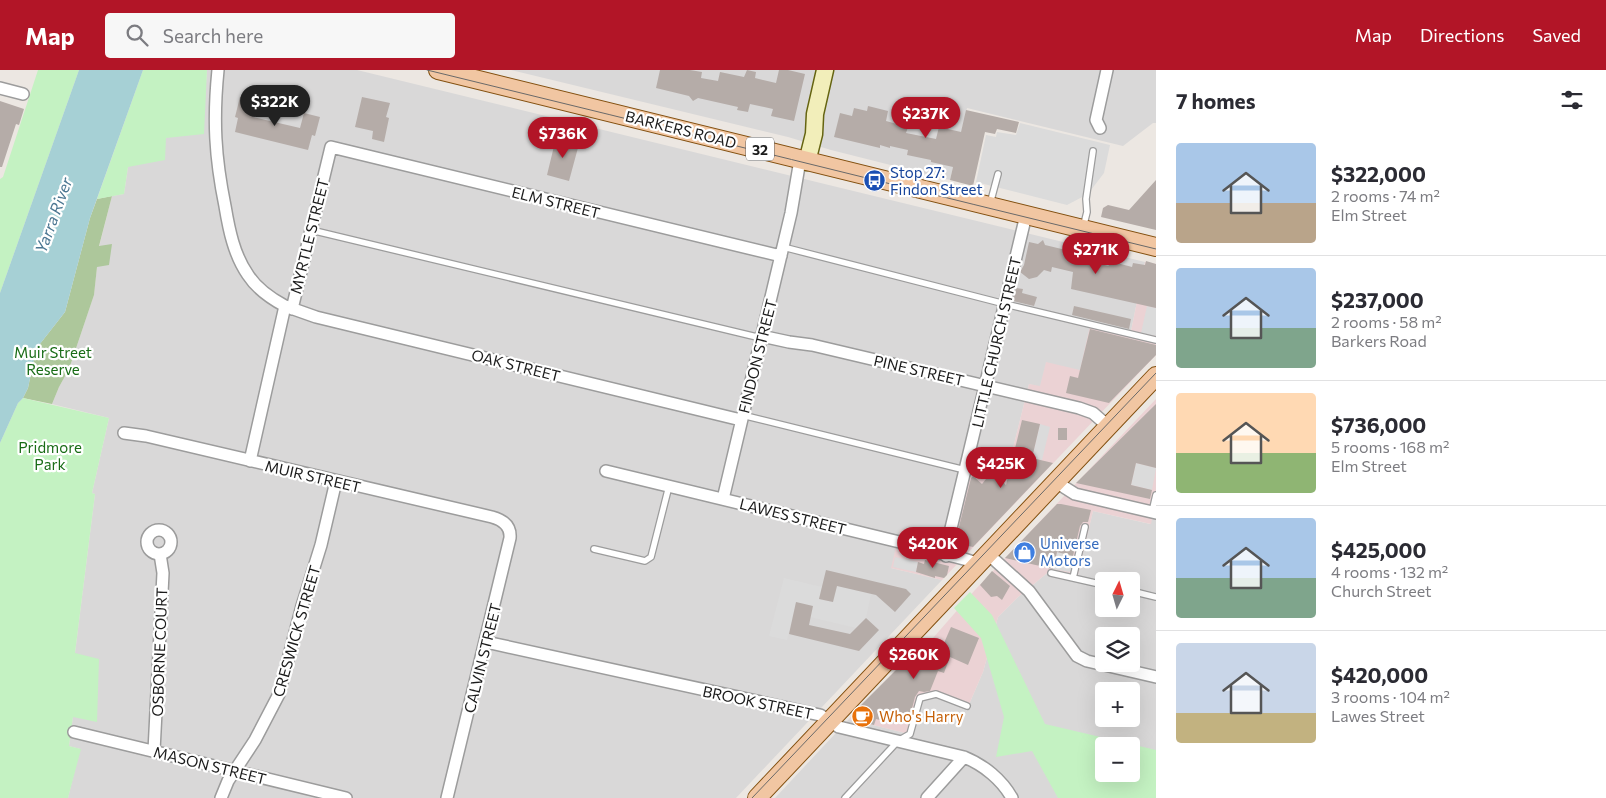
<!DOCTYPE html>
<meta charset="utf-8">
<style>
:root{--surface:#fff;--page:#f7f7f7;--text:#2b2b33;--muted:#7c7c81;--line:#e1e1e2;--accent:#b21527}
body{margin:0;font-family:Commissioner,sans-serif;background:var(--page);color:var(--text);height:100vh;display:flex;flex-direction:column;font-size:19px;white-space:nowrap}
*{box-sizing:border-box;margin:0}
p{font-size:16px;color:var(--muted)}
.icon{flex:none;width:28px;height:28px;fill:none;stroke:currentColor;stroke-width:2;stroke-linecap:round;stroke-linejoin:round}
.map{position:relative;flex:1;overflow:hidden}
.details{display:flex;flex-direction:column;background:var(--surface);width:450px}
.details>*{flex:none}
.needle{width:32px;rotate:5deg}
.buttons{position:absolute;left:1095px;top:502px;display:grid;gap:10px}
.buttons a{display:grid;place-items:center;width:45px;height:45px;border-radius:5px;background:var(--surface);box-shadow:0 5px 20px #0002;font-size:25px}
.price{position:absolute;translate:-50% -42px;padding:0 11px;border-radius:18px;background:var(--accent);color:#fff;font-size:16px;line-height:32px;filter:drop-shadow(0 1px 2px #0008)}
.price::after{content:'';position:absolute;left:50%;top:30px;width:15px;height:11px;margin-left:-8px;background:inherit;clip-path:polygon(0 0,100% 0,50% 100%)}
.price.selected{background:#222;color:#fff}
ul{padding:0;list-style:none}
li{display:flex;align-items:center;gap:15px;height:125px;padding:0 20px}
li+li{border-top:1px solid var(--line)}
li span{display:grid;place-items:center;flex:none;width:140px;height:100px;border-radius:5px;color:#555}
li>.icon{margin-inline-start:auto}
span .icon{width:60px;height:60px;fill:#fffc;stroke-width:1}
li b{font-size:21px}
h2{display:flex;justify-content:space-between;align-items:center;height:60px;padding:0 20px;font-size:21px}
header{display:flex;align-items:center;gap:30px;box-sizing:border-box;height:70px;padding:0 25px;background:var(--accent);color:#fff}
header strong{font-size:24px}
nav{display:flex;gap:28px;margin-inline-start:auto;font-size:18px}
.search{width:350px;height:45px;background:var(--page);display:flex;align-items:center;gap:12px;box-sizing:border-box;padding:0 18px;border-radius:5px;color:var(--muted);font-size:19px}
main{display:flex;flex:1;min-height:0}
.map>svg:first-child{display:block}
</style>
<header>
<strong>Map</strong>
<div class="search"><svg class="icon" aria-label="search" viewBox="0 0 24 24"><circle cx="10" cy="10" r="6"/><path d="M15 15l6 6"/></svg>Search here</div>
<nav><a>Map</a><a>Directions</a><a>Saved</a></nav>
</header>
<main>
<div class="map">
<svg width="1156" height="728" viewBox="0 0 1156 728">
<rect width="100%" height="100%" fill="#ece7e2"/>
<!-- residential -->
<path fill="#d9d8d8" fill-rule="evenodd" d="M207 0H357L1145 192 1130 266 1080 300 1040 317 1029 314 1006 406 943 470 891 498 942 510 736 728H68L80 679 69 676 73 647 75 583 95 424 92 423 109 348 52 334 59 317 69 299 94 225 99 177 112 126 124 124 128 97 166 68 205 27Z
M511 0H1156V53H1153L1123 76 967 38 950 110 831 80 788 67Z
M1156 431V728H775L849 649 913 665 922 631 935 627 967 639 983 602 998 547 1017 528 1052 499 1078 504 1093 441 1150 454ZM1104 511H1131V539H1104ZM1104 566H1131V594H1104ZM1104 621H1131V649H1104ZM1104 676H1131V704H1104Z"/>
<!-- commercial -->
<path fill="#ebd2d4" d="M1145 192 1156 194V285L942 510 891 498 900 459 943 470 961 396 1006 406 1029 314 1040 316 1046 292 1080 300 1090 256 1130 266Z
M1156 329V431L1151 454 1093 441 1078 505 1052 499 1017 528 998 547 983 602 967 639 935 627 922 631 913 665 849 649 920 575 933 568 975 520Z"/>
<!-- forest -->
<path fill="#adc79b" d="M112 126 99 176 112 174 109 195 97 197 94 225 69 299 59 317 52 334 23 328 28 318 36 279 65 242 90 148 97 129Z"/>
<!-- park -->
<path fill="#c4f2c2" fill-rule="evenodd" d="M38 0H79L0 223V109L3 107Z
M143 0H207L204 64 166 68 165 90 128 97 124 124 97 129Z
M23 328 109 348 92 423 95 424 75 583 99 589 97 652 73 647 69 676 81 679 68 728H0V373L18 333Z
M970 522 992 545 1045 654 1156 680V728H1058L1032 681 996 687 1004 647 981 568 954 538ZM1131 676V704H1104V676Z"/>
<!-- parking -->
<path fill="#dbdbdb" d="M1020 53 1110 75 1104 103 1088 124 1067 135 976 112 986 65 996 67 997 62 1016 65Z
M1147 236 1156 238V266L1141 263Z
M1040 354 1050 357 1042 390 1032 388Z
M1136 393 1156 398 1152 420 1131 415Z
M1057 482 1076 486 1073 499 1070 502 1053 499Z
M895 487 918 492 916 502 893 497Z
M784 508 822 517 819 529 832 532 837 516 871 524 866 548 856 558 810 547 796 533 787 570 769 566Z"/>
<!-- water -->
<path fill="#a6d0d5" d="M79 0H143L90 148 65 242 36 279 28 318 23 328 18 333 0 373V223Z"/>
<!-- building -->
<path fill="#b5aca8" d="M660 0H690L702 2 701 8 718 11 720 2 744 7 747 0 756 2 755 8 776 13 779 0H788L805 4 794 51 771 46 773 39 750 34 748 42 737 40 738 37 698 28 693 31 689 26 656 18Z
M240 27 256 31 253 47 300 58 304 43 320 47 315 66 312 65 308 80 235 62 238 48 235 47Z
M362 27 390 33 386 47 389 48 384 72 372 69 373 61 355 57Z
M0 31 24 39 19 55 16 54 2 97H0Z
M868 36 888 41 886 51 908 57 906 63 936 69 939 57 961 62 966 40 1019 52 1016 63 997 59 995 64 985 62 973 116 950 110 953 97 931 92V90L907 85 908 80 890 76V78L880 75V78L834 67 840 43 852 46 854 38 867 41Z
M556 68 579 74 569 111 547 105Z
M1156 110V160L1101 147 1103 138 1108 135 1129 140Z
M1043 170 1045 175 1070 181V187L1084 190 1089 187H1093L1097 193 1108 196 1115 191 1117 193 1132 197 1133 193 1145 195 1146 191 1156 194V238L1071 219 1073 202 1052 197 1051 202 1044 200 1037 207 1029 209 1020 202 1024 195 1029 172 1038 174Z
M1016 218 1023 219 1022 223 1037 227 1034 236 1013 231Z
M1074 236 1131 249 1129 259 1072 245Z
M1090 259 1156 275V285L1109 333 1066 323 1070 306 1078 308Z
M1156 334V398L1136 393 1131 415 1152 420 1150 429 1076 413Z
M1022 350 1040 354 1032 388 1053 393 973 477 955 473 971 408 973 406 982 414 990 404 997 406 1006 415Z
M1058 358H1067V370H1058Z
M1057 434H1061L1091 440 1088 452H1083L1080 456 1073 486 1057 482 1053 499 1005 488Z
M925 490 949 496 947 505 944 508 935 506V508L916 502 918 492 924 494Z
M826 500 906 519 911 524 895 542 876 525 837 516 833 532 819 529Z
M992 501 1010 516 1002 530 997 526 991 527 980 515Z
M796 532 813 536 809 555 850 564 866 548 879 560 859 581 789 564Z
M951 557 979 568 968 595 950 587 944 603 938 601 930 621 924 622 919 621 915 627 909 650 898 647 896 654 876 649 874 655 853 650 855 641 913 583 931 589 938 570 944 573Z"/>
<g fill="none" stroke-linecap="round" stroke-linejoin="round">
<defs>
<path id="lane" d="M990 134 998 104
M1083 158 1087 142 1086 129 1093 81
M311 160 761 268
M783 177 1005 234 1156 270
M742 345 965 400
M1152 442 1156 425
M594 479 645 491 651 487 669 416
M1051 503 1104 515
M1073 508 1085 457
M1131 521 1156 527
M845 728 898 671 910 664 920 628 936 624 967 636"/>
<path id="street" d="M218 0C213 50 215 87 225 136 229 160 234 185 248 205 257 219 270 228 285 236
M0 18 23 24
M1100 58 1096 50 1107 0
M292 239 331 77 781 186
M761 266 789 272 812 275 1079 338 1093 343 1109 357
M124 363 146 366 492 447C503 450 511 456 510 468L447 728
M250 391 285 236 316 247 741 350
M606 401 916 476C937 485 960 485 978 494
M1056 412 1075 424 1156 443
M723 429 791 143 800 90
M147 472a12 12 0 1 1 24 0a12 12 0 1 1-24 0Z
M988 484 1029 521 1077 586 1087 591 1156 607
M946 486 947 475 1026 145
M486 572 820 645 839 657 964 687C984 695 1002 710 1012 728
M74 662 346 728
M154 681 163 503 160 484
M221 728 228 711 255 670 279 624 302 536 321 475 336 411
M927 728 964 687"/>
<path id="secondary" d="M807 92 814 64 815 44 825 0"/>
<path id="primary" d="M438 0 1156 177
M757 728 1156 306"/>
</defs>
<!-- lane casing -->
<use href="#lane" stroke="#9c9c9c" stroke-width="8"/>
<!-- street casing -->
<use href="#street" stroke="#9c9c9c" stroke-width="14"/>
<!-- secondary casing -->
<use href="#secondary" stroke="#656410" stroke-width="19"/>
<!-- primary casing -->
<use href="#primary" stroke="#835010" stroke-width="20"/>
<!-- lane -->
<use href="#lane" stroke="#fff" stroke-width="5.5"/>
<!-- street -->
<use href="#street" stroke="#fff" stroke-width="11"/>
<!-- secondary -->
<use href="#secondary" stroke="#f2eeba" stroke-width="16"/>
<!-- primary -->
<use href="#primary" stroke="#f1c6a2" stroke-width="18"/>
<!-- tram -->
<path stroke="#696969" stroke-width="1" d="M427 0C670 59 913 120 1156 179
M752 728 1156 303"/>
</g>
<!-- icons -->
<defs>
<symbol id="bus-disc" viewBox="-11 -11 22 22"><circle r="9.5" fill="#1a4fb4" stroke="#fff"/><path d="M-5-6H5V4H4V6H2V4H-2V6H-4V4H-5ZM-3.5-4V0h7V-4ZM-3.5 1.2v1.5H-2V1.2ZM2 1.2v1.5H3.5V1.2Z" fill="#fff"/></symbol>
<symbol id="shop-disc" viewBox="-11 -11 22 22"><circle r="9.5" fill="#3f7fe0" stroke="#fff"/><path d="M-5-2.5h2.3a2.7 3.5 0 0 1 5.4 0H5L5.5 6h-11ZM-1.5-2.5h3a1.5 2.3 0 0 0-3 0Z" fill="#fff"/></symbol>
<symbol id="cafe-disc" viewBox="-11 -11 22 22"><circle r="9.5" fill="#e8710a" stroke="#fff"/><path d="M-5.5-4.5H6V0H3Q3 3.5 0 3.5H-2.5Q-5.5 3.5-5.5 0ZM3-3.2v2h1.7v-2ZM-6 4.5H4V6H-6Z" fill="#fff"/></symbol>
</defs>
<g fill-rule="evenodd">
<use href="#bus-disc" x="862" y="98" width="25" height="25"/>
<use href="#shop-disc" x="1012" y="470" width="25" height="25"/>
<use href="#cafe-disc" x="850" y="634" width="25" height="25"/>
</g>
<g text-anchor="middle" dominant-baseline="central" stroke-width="4.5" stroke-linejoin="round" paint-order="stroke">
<!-- shield labels -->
<rect fill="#fff" stroke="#5f5f5f" stroke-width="1" x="746" y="67.5" width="28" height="23" rx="4"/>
<g font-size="14" font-weight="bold" fill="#1b1b1b">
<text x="760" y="79">32</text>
</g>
<!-- street labels -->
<g font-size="15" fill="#1b1b1b" stroke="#fff">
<text transform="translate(681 59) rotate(14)">BARKERS ROAD</text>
<text transform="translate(556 132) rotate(14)">ELM STREET</text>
<text transform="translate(309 166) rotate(-76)">MYRTLE STREET</text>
<text transform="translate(996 272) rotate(-77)">LITTLE CHURCH STREET</text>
<text transform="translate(757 286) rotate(-76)">FINDON STREET</text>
<text transform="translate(516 295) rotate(14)">OAK STREET</text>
<text transform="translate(919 300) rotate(13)">PINE STREET</text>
<text transform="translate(313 406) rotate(13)">MUIR STREET</text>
<text transform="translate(793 446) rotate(14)">LAWES STREET</text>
<text transform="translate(296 561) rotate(-74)">CRESWICK STREET</text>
<text transform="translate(159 582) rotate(-88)">OSBORNE COURT</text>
<text transform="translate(482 588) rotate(-76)">CALVIN STREET</text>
<text transform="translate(758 632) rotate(12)">BROOK STREET</text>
<text transform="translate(210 695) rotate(14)">MASON STREET</text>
</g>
<!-- transit labels -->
<g font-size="15" fill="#164399" stroke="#fff" text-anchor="start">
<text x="890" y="102">Stop 27:<tspan x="890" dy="17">Findon Street</tspan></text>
</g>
<!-- park labels -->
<g font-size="15" fill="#196c16" stroke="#fff">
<text x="53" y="282">Muir Street<tspan x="53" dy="17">Reserve</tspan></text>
<text x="50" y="377">Pridmore<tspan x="50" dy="17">Park</tspan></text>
</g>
<!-- shop labels -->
<g font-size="15" fill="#366cbe" stroke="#fff" text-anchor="start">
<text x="1040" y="473">Universe<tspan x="1040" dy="17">Motors</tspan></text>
</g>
<!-- food labels -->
<g font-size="15" fill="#c56008" stroke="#fff" text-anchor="start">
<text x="879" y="646">Who's Harry</text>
</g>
<!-- water labels -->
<g font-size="16" font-style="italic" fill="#4c7792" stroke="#fff">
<text transform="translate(53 145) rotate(-70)">Yarra River</text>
</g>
</g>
</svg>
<div class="buttons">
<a><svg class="needle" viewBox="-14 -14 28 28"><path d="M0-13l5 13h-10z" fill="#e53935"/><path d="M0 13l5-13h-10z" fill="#7c7c81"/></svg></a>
<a><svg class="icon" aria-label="layers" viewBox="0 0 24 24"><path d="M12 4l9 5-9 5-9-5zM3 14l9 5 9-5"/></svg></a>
<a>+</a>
<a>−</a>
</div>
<b class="price selected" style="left:275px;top:57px">$322K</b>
<b class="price" style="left:926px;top:69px">$237K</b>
<b class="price" style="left:563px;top:89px">$736K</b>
<b class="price" style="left:1096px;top:205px">$271K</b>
<b class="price" style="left:1001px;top:419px">$425K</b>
<b class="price" style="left:933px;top:499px">$420K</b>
<b class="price" style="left:914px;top:610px">$260K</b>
</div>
<section class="details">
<h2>7 homes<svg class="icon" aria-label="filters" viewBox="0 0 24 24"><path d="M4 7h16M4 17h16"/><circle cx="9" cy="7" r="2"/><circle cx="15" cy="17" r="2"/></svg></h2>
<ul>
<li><span style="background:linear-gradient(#a9c7e8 60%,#b9a48a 0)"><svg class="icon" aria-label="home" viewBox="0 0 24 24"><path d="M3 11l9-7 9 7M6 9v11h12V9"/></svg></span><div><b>$322,000</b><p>2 rooms · 74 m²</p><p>Elm Street</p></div></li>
<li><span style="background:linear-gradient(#a9c7e8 60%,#7fa58c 0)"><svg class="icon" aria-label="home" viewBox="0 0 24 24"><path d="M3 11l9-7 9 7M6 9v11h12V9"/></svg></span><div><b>$237,000</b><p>2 rooms · 58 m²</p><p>Barkers Road</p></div></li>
<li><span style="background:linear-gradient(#ffd9b3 60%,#8fb573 0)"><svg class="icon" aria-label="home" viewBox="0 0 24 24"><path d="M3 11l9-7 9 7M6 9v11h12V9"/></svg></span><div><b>$736,000</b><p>5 rooms · 168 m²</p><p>Elm Street</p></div></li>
<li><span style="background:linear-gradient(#a9c7e8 60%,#7fa58c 0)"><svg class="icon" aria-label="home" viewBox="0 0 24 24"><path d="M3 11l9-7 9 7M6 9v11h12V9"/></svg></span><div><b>$425,000</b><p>4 rooms · 132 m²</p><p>Church Street</p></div></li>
<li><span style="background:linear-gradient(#c9d6e8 70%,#c2b280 0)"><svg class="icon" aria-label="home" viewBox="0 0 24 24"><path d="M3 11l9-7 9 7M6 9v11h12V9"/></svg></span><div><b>$420,000</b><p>3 rooms · 104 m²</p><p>Lawes Street</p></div></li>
</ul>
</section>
</main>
